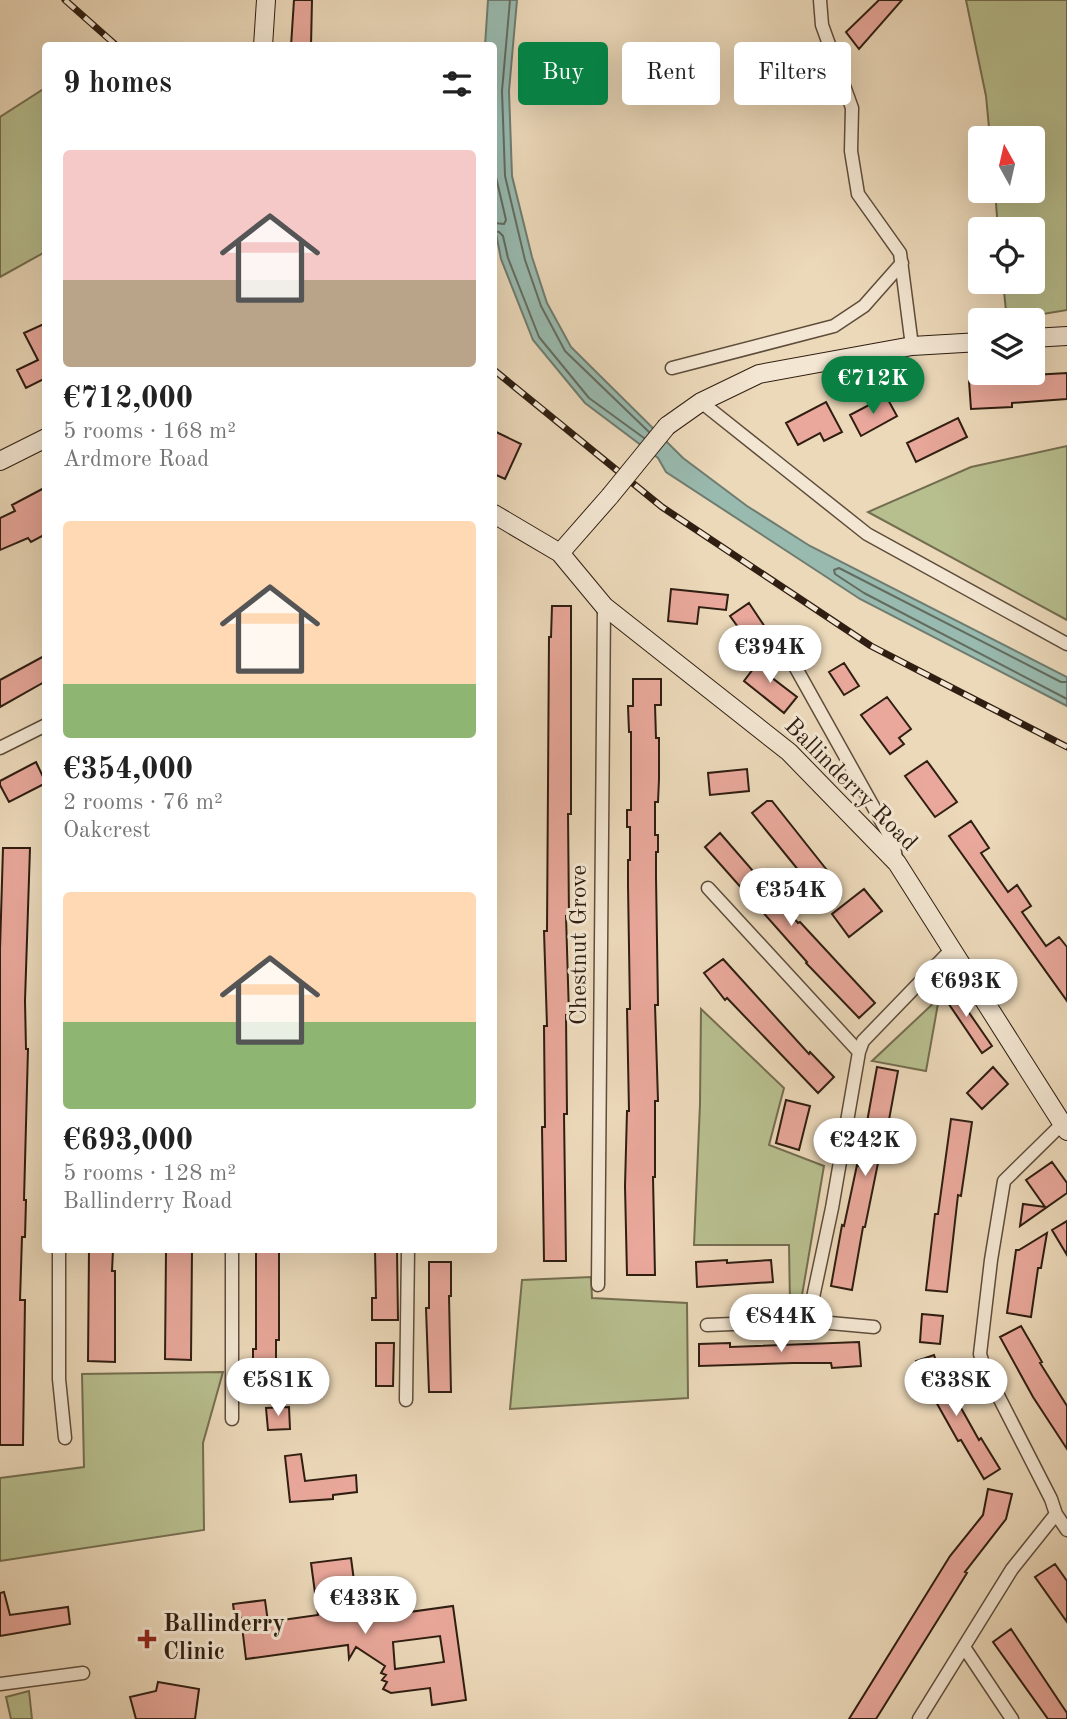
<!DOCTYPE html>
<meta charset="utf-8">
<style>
:root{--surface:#fff;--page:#f6f6f6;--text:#222;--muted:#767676;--accent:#0b8043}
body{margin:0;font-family:"Old Standard TT",serif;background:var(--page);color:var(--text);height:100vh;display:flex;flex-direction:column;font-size:26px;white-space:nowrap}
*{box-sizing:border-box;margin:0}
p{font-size:23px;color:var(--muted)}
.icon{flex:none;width:38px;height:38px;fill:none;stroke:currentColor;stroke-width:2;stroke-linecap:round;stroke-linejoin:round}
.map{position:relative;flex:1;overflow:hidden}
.side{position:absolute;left:42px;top:42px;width:455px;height:1211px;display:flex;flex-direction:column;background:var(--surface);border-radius:7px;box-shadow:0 7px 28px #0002}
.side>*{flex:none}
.top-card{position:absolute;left:518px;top:42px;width:443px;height:63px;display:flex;gap:14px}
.needle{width:46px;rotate:352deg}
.buttons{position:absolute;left:968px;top:126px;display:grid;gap:14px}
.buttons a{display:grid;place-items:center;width:77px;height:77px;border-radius:7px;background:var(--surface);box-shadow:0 7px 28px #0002;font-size:35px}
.price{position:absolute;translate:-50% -60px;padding:0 16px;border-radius:24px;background:#fff;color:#222;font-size:23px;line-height:46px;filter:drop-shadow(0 2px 4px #0008)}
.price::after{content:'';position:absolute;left:50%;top:42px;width:21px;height:16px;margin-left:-10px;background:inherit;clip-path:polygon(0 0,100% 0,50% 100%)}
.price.active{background:var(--accent);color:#fff}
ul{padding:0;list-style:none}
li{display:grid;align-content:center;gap:14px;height:371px;padding:0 21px}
li span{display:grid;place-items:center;height:217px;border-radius:7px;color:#555}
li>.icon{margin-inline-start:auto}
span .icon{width:126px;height:126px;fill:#fffc;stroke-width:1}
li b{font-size:30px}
h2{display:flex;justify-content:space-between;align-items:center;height:84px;padding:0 21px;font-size:30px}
.tag{padding:0 24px;border-radius:7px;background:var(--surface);box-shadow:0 7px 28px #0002;font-size:24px;line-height:63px}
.tag.active{background:var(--accent);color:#fff}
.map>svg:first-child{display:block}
</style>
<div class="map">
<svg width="1067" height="1719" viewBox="0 0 1067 1719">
<rect width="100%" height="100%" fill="#ecd9ba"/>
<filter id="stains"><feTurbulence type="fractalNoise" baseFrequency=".00286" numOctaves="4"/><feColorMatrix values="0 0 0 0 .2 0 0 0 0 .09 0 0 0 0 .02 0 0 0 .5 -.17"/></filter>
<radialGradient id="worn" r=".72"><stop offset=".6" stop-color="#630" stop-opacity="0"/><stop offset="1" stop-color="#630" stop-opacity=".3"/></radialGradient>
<!-- green -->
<path fill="#b8bf8f" stroke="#746e50" stroke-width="2" d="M966 0H1067V310L1007 320 1003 282H1032V229H998L995 191H1032V138H990L986 96Z
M45 88V252L0 277V117Z
M1067 446V620L868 512 971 467Z
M939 998 926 1071 872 1061Z
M701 1009 784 1088 769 1145 824 1166 800 1307 790 1305 789 1245H694L700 1104Z
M591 1277 592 1298 687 1303 688 1398 510 1409 522 1280Z
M223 1372 203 1443 204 1530 0 1561V1478L84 1467 82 1374Z
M29 1691 32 1719H11L6 1697Z"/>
<!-- water -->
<path fill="#99baaf" stroke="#6f7c70" stroke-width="2" d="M488 0H517L509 91 512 176 532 257 547 303 571 347 683 458 747 506 810 546 1067 677V706L860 599 666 472 658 458 585 403 533 340 501 259 494 223V46H485Z"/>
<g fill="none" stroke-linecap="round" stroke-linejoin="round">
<!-- shore -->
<path stroke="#646c60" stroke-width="2" d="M510 0 502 91 505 176 525 260 541 306 565 351 649 432
M494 99 496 177 506 220 504 224 494 223
M494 231 499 232 503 236 508 258 539 337 589 398 644 438
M1067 682H1061L839 568 834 570 835 574 864 593 1067 699"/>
</g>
<!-- building -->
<path fill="#e9a89b" stroke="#2f1e11" stroke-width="2" fill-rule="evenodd" d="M294 0H312L311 46H291Z
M879 0H902L859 49 846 32Z
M46 323V378L26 388 17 370 38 360 24 333Z
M1067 373V399L1012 403V407L971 409 969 381 1033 378V375Z
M886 396 897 416 861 436 850 415Z
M826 402 842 432 824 441 820 433 798 445 786 423Z
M958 418 967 437 916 462 907 443Z
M494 431 521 444 505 479 494 474Z
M46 487V534L31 542 28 538 0 550V518L15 511 12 505Z
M671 589 728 595 726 610 699 607 697 624 668 621Z
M749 603 769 633 751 645 730 616Z
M552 606H571V814H568L569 916H566L569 1015H566L567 1114H564L566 1261H544L542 1127H545L544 1026H547L544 931H547L549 637H551Z
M46 655V681L0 707V680Z
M763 656 779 668 771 677 797 697 784 713 744 681Z
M844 663 859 686 844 695 829 672Z
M633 679H661V705H655L656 738H659V779L658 802H655V835H658V852H656V877L658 1005H655L658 1101H655V1177H653L655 1275H627L625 1186 627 1111H629L627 1009H630L628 885V860H630V827H627V810H631V732H629L628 706H633Z
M887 697 911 729 899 738 904 744 890 754 861 715Z
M927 761 957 802 935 817 905 776Z
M36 762 46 783 9 802 0 785V781Z
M747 769 749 791 710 795 708 773Z
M767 801H772L834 879 817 893 752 813Z
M971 821 989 848 981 853 1008 892 1017 885 1031 906 1022 912 1046 946 1059 937 1067 947V1001L949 836Z
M720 833 798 923 800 922 875 1003 859 1018 806 963 807 962 705 847Z
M3 848H30L25 1001 26 1049H28L24 1200H26L25 1237H22L20 1300H25L23 1445H0V949Z
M864 889 882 911 849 937 832 914Z
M723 959 809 1054 810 1052 834 1077 818 1093 727 998 725 1000 704 973Z
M950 985 992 1046 982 1053 940 991Z
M877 1067 898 1071 881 1163H878L865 1227H863L852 1290 831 1286 842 1225 844 1226 857 1165 859 1166Z
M993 1067 1008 1084 982 1109 967 1093Z
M786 1100 810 1106 799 1150 776 1143Z
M951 1119 972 1122 961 1196 958 1195 947 1292 926 1290 935 1214H938Z
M1052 1162 1067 1183V1193L1020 1226 1023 1204 1045 1207 1026 1180Z
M1067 1221V1255L1052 1230Z
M1047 1233 1041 1268H1038L1031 1317 1007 1313 1016 1250H1019Z
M89 1250H113L112 1271H115V1362L88 1361Z
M166 1250H192L191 1360 165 1359Z
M256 1250H279V1340H276V1387H253V1349H256Z
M375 1250H397L398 1320H372V1298H376Z
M727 1260V1263L771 1260 773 1282 697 1287 696 1262Z
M429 1262H451V1296H449L451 1392H429L426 1308H429Z
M922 1314 943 1316 940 1344 920 1342Z
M1021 1326 1042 1362 1040 1363 1067 1406V1449L1033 1397 1000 1337Z
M859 1342 861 1366 832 1368 831 1363H793L699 1366V1344L730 1343V1347Z
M376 1343H394L393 1386H376Z
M934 1355 950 1403 956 1399 979 1440 981 1438 1000 1469 984 1479 961 1440 958 1441 931 1393 928 1394 916 1361Z
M289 1407 290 1429 268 1430 266 1408Z
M301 1454 305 1481 356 1475 357 1492 333 1495V1499L290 1502 285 1456Z
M988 1489 1012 1494 1006 1519 965 1572 967 1573 876 1719H849L950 1556 983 1515Z
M351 1558 359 1619 453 1606 466 1700 432 1705 430 1688 391 1693 383 1689 387 1682 382 1680 386 1675 381 1673 385 1666 356 1647 349 1659 348 1645 246 1659 241 1618 235 1619 233 1604 265 1600 268 1622 318 1615 311 1563ZM440 1636 444 1662 395 1669 393 1642Z
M1055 1564 1067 1581V1622L1035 1577Z
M4 1592 10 1615 68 1607 70 1624 0 1636V1593Z
M1011 1629 1067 1713V1719H1048L993 1642Z
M158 1682 199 1689 195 1719H136L130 1697 156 1691Z"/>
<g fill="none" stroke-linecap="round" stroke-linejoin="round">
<defs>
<path id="street" d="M820 0 822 25 852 108 851 151 858 194 900 253 912 346
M672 368 834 326 864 306 902 263
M701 402 867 534 1067 644
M787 652 893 842 897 863
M0 748 46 725
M708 888 859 1052
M59 1250V1379L65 1438
M232 1250V1419
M598 1285 604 606
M808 1321 832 1208 859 1052 863 1041 952 949
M707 1325 808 1321 874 1327
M406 1400 408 1250
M1056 1514 1067 1530
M964 1647 1012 1719
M0 1684 83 1673
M919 1719 1012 1569 1056 1514 1051 1499 985 1370 980 1354 991 1260 1004 1181 1062 1124"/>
<path id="secondary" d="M263 46 266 0
M1032 338 1067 336
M667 426 701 402 759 374 912 346 980 342
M0 461 46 438
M494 514 560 553 604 606 789 752 897 863 1067 1131
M560 553 610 496"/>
</defs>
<!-- street casing -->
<use href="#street" stroke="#5e4d3b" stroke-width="15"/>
<!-- secondary casing -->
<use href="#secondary" stroke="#2f1e11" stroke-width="20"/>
<!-- street -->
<use href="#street" stroke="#f3e6d2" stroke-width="12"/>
<!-- secondary -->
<use href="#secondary" stroke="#f3e6d2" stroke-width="18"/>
<defs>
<path id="rail" d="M65 0 117 46
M494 370 662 507 871 646 1067 747"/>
</defs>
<!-- rail casing -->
<use href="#rail" stroke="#2f1e11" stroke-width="7"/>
<!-- rail -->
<use href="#rail" stroke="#f3e6d2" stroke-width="4.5" stroke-dasharray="13" stroke-linecap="butt"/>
<defs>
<path id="secondary-bridge" d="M610 496 667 426"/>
</defs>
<!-- secondary-bridge casing -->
<use href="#secondary-bridge" stroke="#2f1e11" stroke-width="20" stroke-linecap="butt"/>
<!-- secondary-bridge -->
<use href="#secondary-bridge" stroke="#f3e6d2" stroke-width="18"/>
</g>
<!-- markers -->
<path fill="#8f2418" stroke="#f3e6d2" stroke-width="2.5" d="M143.5 1628.5h7v7h7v7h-7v7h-7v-7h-7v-7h7z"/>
<g text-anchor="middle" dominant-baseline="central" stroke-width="6" stroke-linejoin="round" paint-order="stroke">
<!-- street labels -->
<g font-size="24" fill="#2f1e11" stroke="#f3e6d2">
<text transform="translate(850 785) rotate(45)">Ballinderry Road</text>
<text transform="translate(580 945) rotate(-90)">Chestnut Grove</text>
</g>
<!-- poi labels -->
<g font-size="24" font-weight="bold" fill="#2f1e11" stroke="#f3e6d2" text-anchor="start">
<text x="163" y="1625">Ballinderry<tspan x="163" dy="28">Clinic</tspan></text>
</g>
</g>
<rect width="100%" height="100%" filter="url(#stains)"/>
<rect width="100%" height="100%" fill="url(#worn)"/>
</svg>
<div class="buttons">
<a><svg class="needle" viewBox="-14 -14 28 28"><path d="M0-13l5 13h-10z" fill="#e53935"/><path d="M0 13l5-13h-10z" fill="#767676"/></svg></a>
<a><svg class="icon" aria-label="locate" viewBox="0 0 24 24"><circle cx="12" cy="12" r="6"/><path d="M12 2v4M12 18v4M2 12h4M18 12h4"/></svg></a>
<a><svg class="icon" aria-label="layers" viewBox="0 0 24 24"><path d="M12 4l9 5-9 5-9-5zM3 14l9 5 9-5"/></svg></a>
</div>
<b class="price active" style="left:873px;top:416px">€712K</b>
<b class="price" style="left:770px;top:685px">€394K</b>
<b class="price" style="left:791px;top:928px">€354K</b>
<b class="price" style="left:966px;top:1019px">€693K</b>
<b class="price" style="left:865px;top:1178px">€242K</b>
<b class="price" style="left:781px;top:1354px">€844K</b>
<b class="price" style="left:278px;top:1418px">€581K</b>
<b class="price" style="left:956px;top:1418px">€338K</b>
<b class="price" style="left:365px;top:1636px">€433K</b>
<div class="top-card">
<a class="tag active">Buy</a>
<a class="tag">Rent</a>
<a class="tag">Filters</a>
</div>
<section class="side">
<h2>9 homes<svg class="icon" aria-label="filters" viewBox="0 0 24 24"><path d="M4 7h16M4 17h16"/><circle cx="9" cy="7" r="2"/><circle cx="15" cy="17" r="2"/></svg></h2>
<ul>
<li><span style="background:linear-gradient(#f6c9c9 60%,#b9a48a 0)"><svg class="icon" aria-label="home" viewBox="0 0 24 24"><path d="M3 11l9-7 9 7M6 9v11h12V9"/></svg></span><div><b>€712,000</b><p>5 rooms · 168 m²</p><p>Ardmore Road</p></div></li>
<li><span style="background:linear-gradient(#ffd9b3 75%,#8fb573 0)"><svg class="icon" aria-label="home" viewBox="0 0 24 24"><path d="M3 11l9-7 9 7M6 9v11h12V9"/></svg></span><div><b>€354,000</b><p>2 rooms · 76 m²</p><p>Oakcrest</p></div></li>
<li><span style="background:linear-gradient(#ffd9b3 60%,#8fb573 0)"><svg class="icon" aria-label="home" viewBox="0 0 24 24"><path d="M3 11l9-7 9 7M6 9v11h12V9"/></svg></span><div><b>€693,000</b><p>5 rooms · 128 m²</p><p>Ballinderry Road</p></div></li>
</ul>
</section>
</div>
